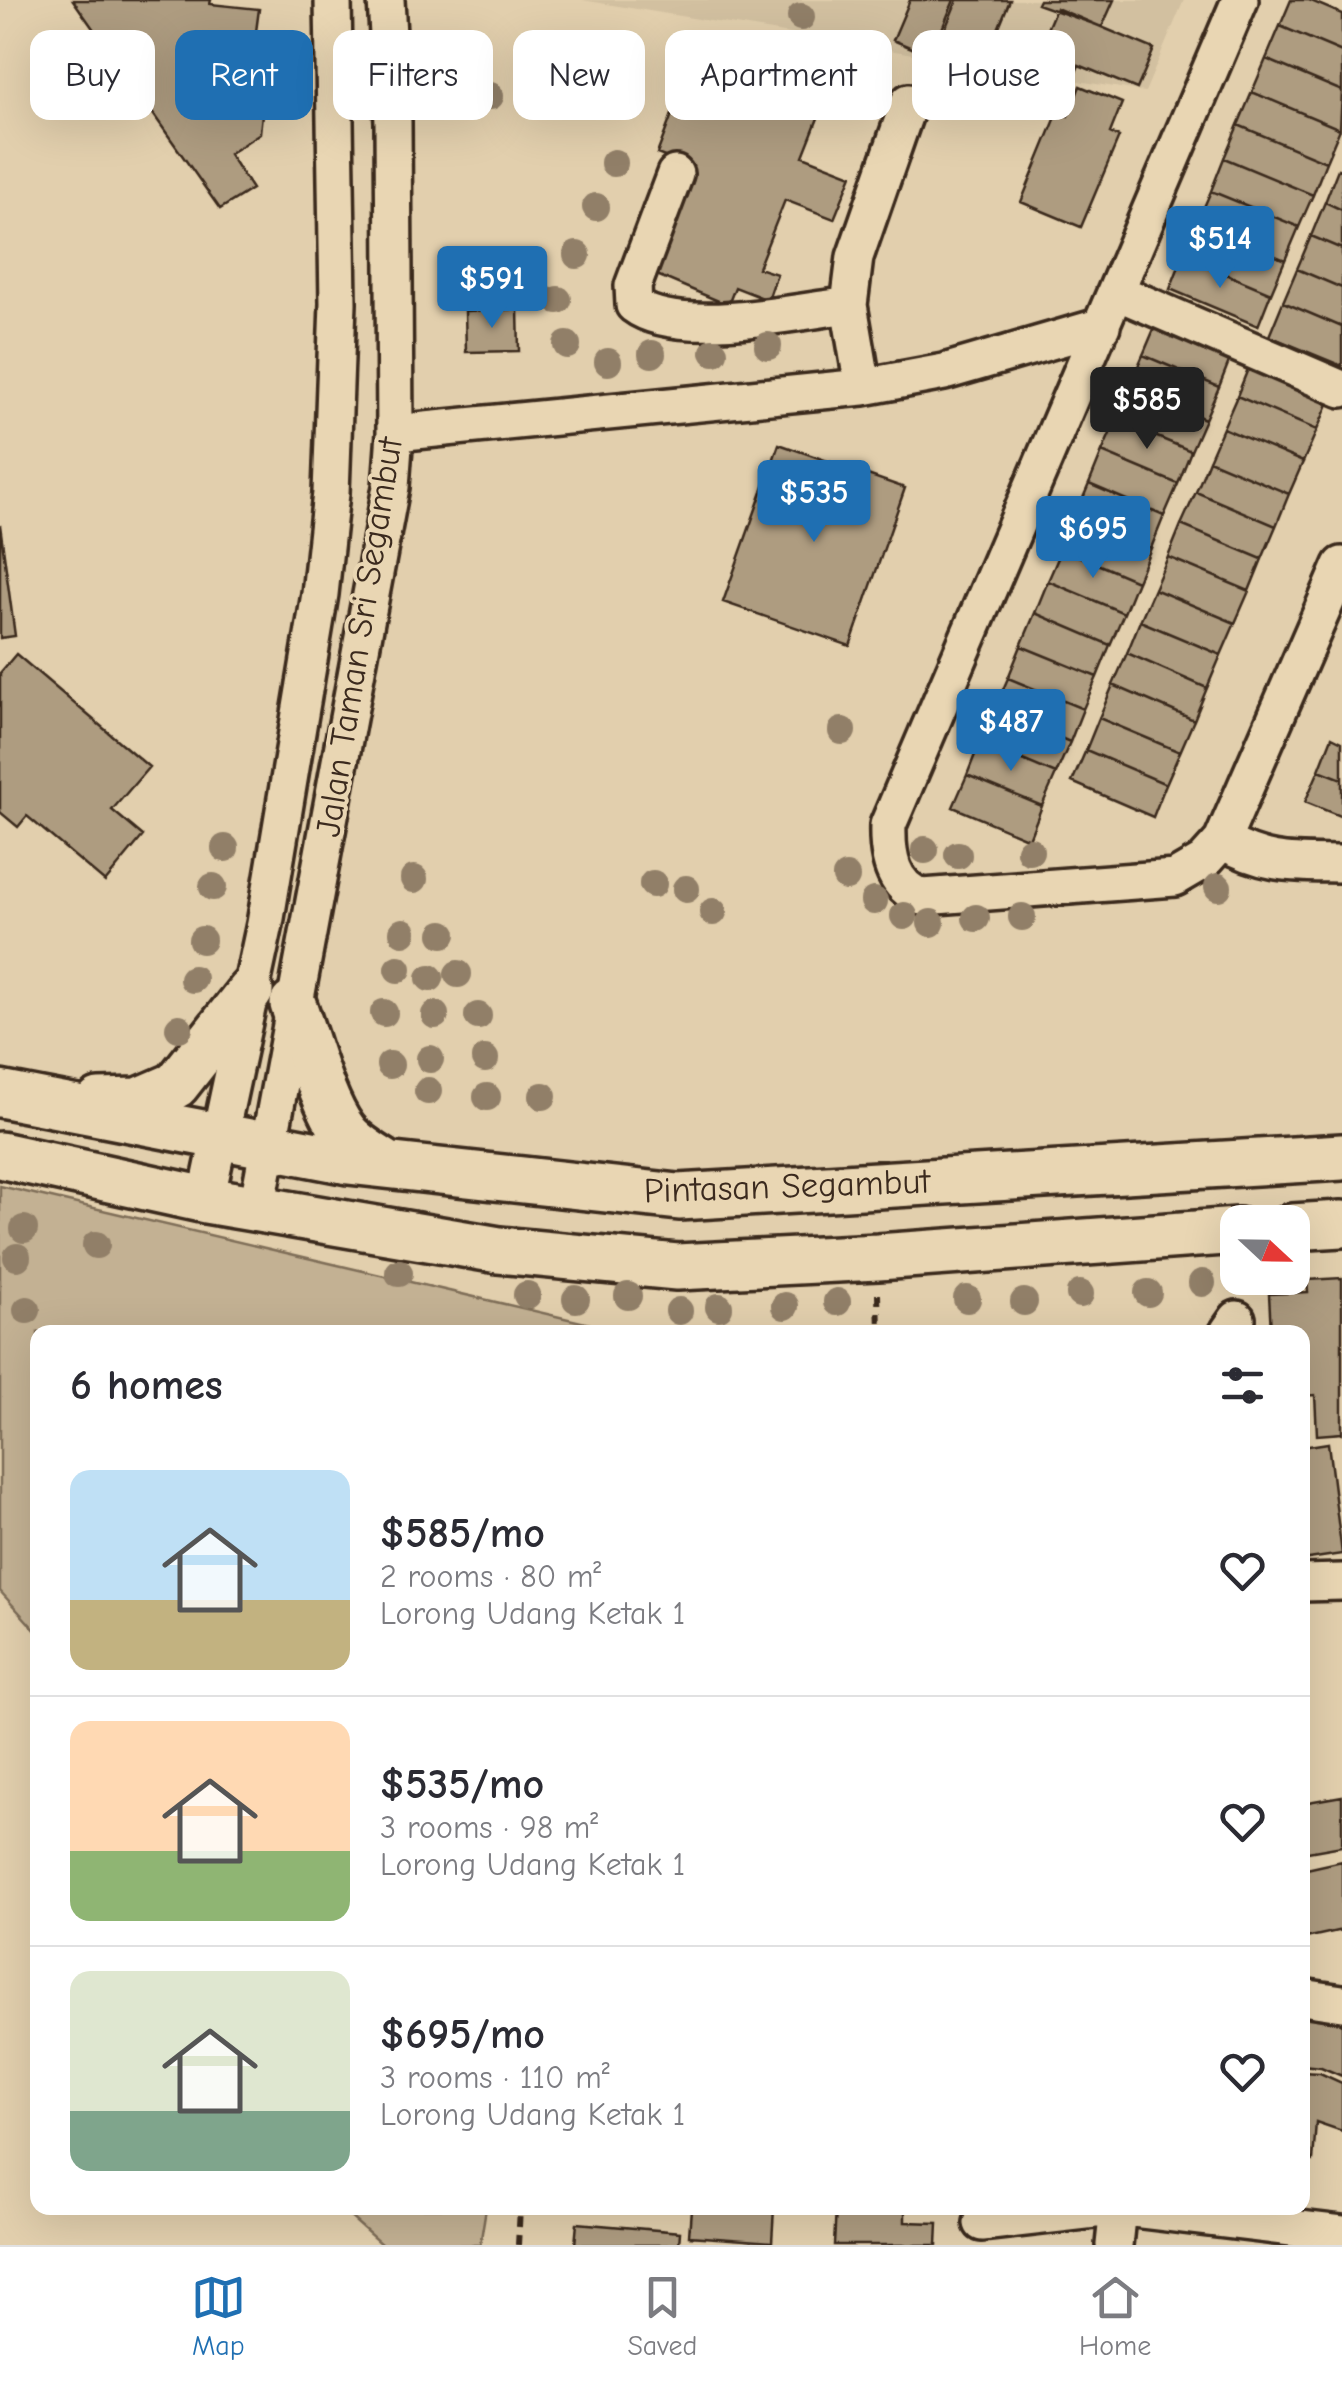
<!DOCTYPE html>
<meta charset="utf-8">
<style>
:root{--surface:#fff;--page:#f7f7f7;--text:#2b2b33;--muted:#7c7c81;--line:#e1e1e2;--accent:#1f6fb2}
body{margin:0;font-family:"Comic Neue",sans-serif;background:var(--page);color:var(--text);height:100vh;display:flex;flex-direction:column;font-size:38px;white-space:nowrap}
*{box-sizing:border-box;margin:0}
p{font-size:32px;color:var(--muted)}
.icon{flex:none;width:55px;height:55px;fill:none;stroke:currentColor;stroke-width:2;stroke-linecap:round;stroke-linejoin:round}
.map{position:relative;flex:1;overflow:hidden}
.drawer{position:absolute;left:30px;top:1325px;width:1280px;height:890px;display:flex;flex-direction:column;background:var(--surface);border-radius:20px;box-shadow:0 10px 40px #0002}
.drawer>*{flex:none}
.guide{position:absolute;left:30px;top:30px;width:1282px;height:90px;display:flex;gap:20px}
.needle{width:65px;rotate:112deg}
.fabs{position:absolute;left:1220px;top:1205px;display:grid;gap:20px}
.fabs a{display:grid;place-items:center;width:90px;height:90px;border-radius:20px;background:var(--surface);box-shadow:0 10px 40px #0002;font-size:50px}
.price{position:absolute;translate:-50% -85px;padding:0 22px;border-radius:10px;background:var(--accent);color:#fff;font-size:32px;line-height:65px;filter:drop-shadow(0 2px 5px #0008)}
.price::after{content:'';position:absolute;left:50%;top:60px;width:30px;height:22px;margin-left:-15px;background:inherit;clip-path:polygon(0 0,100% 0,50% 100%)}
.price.active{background:#222;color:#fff}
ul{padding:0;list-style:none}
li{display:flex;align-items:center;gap:30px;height:250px;padding:0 40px}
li+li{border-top:2px solid var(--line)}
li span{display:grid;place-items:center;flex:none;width:280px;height:200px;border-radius:20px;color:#555}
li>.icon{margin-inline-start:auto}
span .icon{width:120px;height:120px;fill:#fffc;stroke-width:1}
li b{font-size:42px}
h2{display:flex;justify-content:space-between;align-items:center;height:120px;padding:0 40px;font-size:42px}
.tag{padding:0 35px;border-radius:20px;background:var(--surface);box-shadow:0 10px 40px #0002;font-size:35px;line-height:90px}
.tag.active{background:var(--accent);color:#fff}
.tabs{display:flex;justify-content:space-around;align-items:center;height:140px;border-top:2px solid var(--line);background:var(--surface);font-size:28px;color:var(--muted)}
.tabs a{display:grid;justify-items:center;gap:5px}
.tabs .active{color:var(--accent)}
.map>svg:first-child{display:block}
</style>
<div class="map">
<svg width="1342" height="2245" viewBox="0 0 1342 2245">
<rect width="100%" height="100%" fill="#e2cfad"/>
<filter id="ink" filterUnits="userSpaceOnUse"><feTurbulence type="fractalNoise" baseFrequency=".01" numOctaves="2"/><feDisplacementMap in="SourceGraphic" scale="20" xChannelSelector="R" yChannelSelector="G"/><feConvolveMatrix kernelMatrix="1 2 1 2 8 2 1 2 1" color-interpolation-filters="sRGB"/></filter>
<g filter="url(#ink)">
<!-- built -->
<path fill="#d2c0a0" d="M582 0H1184L1145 92Z"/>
<!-- green -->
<path fill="#c3b193" stroke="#7f6e58" stroke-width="2.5" d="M0 1186 624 1332H38L37 1632 0 1591Z
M340 2208H486L480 2245H382Z"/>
<!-- building -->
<path fill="#ae9c80" stroke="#3b2a1e" stroke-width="2.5" d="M73 0H211L210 4 259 9 255 39 268 57 260 133 229 154 252 189 220 209Z
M910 0H954L931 56 893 40Z
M957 0H1010L982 68 937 49Z
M1039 0H1114L1102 27 1037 4Z
M1291 0H1309L1342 14V52L1280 26Z
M1056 8 1154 49 1137 89 1079 65 1073 79 1033 62Z
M1280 26 1342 52V91L1266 59Z
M1266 59 1342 91 1340 129 1252 92Z
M724 76 820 113 803 156 852 175 834 219 785 200 758 268 777 274 768 300 735 287 728 305 645 270 686 165 657 154 674 109 706 121Z
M1080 86 1122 103 1110 133 1119 137 1081 227 1021 202 1058 112 1068 116Z
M1252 92 1340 129 1326 162 1238 125Z
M1238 125 1326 162 1313 195 1224 158Z
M1224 158 1313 195 1299 227 1211 191Z
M1338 169 1342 170V210L1325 202Z
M1211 191 1299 227 1285 260 1197 223Z
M1325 202 1342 210V249L1311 236Z
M1197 223 1285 260 1271 293 1183 256Z
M1311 236 1342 249V288L1297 269Z
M1183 256 1271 293 1258 326 1170 289Z
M1297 269 1342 288V327L1283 302Z
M1283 302 1342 327V366L1269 336Z
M518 309 519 351 466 352 465 311Z
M1157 322 1232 354 1219 387 1143 355Z
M1143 355 1219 387 1205 419 1129 387Z
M1250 364 1331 397 1317 430 1237 396Z
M1129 387 1205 419 1191 451 1116 420Z
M1237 396 1317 430 1303 462 1223 428Z
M1116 420 1191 451 1178 484 1102 452Z
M1223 428 1303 462 1289 494 1209 460Z
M779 444 905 488 850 646 723 602Z
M1102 452 1178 484 1164 516 1089 484Z
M1209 460 1289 494 1276 526 1196 492Z
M1089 484 1164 516 1151 548 1075 517Z
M1196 492 1276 526 1262 559 1181 525Z
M1075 517 1151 548 1137 581 1062 549Z
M0 525 15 636 0 638Z
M1181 525 1262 559 1249 591 1168 557Z
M1062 549 1137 581 1124 613 1048 581Z
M1168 557 1249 591 1235 623 1154 589Z
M1048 581 1124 613 1110 645 1035 613Z
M1154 589 1235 623 1221 655 1140 621Z
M1035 613 1110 645 1097 677 1021 646Z
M1140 621 1221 655 1207 688 1127 653Z
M1021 646 1097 677 1083 709 1008 678Z
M1127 653 1207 688 1194 720 1113 685Z
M16 654 149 767 112 810 143 836 105 882 27 816 18 827 0 812V673Z
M1008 678 1083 709 1070 742 994 710Z
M1113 685 1194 720 1180 752 1099 718Z
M994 710 1070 742 1056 774 980 742Z
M1099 718 1180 752 1166 784 1086 750Z
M1332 737 1342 742V779L1319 770Z
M980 742 1056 774 1042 806 967 775Z
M1086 750 1166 784 1153 817 1072 782Z
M1319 770 1342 779V817L1305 802Z
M967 775 1042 806 1029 839 953 807Z
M1342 1278V1433L1317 1435 1315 1395 1302 1396V1332H1271L1269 1294 1308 1292 1307 1280Z
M1328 1443 1342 1554 1302 1560V1447Z
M1342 1796V1846L1302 1853V1803Z
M1342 1861V1930L1306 1938 1302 1920V1870Z
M1302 1998 1342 2003V2076L1321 2067 1302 2065Z
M1302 2072 1320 2073 1342 2083V2131L1316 2122 1313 2161 1302 2160Z
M691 2208H774L772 2242 689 2236Z
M836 2208H905V2222L938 2223 937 2245H834Z
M577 2223 680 2232 679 2245H575Z"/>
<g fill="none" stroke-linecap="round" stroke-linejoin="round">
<defs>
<path id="minor" d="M1240 0 888 825C887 854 891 887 923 897L1175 878 1204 861 1222 841 1342 565
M675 174 633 286 634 305C677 338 796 312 849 305
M1117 292 1342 389
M863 387 849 305 855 257 909 102
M395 433 863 387 944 372 1102 326
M1222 841C1268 866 1292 863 1342 864
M206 1200 265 924 320 594 331 493 338 303 333 0
M257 1208 391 487 395 433 393 122 386 0
M1228 1332 1237 1319
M1302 1583 1342 1582
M1302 1997 1342 2003
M1125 2208 1342 2234
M982 2223 1112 2208
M1114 2245 1118 2208"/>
<path id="major" d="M293 1004C306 1039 322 1103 344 1131 355 1146 373 1155 388 1165
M0 1094 348 1161 679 1197 1342 1157
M99 1102 139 1101 176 1085 250 991
M0 1155 206 1200 499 1250 677 1267 878 1257 1238 1231
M1292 1227 1342 1224"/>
</defs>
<!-- minor casing -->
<use href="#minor" stroke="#3b2a1e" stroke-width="42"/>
<!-- major casing -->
<use href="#major" stroke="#3b2a1e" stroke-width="52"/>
<!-- path -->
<path stroke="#3b2a1e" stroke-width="6" stroke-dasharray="10 8" stroke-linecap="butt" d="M878 1294 879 1332
M518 2245 520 2208"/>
<!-- minor -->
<use href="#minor" stroke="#e9d6b3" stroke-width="35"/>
<!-- major -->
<use href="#major" stroke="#e9d6b3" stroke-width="45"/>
</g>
<!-- trees -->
<g fill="#917f68">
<circle cx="801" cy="17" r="14"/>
<circle cx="746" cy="68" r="14"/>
<circle cx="490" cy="96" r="14"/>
<circle cx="614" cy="163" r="14"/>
<circle cx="596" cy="207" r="14"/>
<circle cx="577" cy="255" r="14"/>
<circle cx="558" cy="300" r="14"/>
<circle cx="567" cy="345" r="14"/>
<circle cx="768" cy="346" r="14"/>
<circle cx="714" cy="352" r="14"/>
<circle cx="652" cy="354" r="14"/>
<circle cx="608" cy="362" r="14"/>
<circle cx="842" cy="731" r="14"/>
<circle cx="225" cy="848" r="14"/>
<circle cx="925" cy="850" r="14"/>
<circle cx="1030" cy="851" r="14"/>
<circle cx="958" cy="855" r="14"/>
<circle cx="846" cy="877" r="14"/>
<circle cx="414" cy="879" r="14"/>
<circle cx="653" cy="884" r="14"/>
<circle cx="213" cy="887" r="14"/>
<circle cx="1218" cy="887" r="14"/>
<circle cx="686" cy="889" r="14"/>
<circle cx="874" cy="901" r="14"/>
<circle cx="713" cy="912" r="14"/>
<circle cx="904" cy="916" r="14"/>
<circle cx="1022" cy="917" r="14"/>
<circle cx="976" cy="918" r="14"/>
<circle cx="931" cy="923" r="14"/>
<circle cx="403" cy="932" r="14"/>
<circle cx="443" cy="934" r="14"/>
<circle cx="202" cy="940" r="14"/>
<circle cx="398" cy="969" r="14"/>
<circle cx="458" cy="974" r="14"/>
<circle cx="430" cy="978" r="14"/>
<circle cx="193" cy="979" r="14"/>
<circle cx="384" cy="1013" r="14"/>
<circle cx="435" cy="1015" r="14"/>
<circle cx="478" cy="1016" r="14"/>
<circle cx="179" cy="1028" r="14"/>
<circle cx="430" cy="1059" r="14"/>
<circle cx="485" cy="1059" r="14"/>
<circle cx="390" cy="1065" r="14"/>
<circle cx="428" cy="1091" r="14"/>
<circle cx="543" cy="1096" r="14"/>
<circle cx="487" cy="1097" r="14"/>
<circle cx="24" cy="1229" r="14"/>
<circle cx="96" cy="1245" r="14"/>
<circle cx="17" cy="1257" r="14"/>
<circle cx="399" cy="1273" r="14"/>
<circle cx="1202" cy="1283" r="14"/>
<circle cx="1148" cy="1293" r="14"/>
<circle cx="1080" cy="1294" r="14"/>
<circle cx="527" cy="1295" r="14"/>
<circle cx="628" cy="1296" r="14"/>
<circle cx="576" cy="1299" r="14"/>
<circle cx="967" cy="1299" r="14"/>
<circle cx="837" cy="1302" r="14"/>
<circle cx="1024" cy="1302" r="14"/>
<circle cx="785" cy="1306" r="14"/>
<circle cx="719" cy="1307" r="14"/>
<circle cx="27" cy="1310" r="14"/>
<circle cx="679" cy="1311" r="14"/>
</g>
</g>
<g text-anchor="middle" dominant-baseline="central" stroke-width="8" stroke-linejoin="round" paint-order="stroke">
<!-- street labels -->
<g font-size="35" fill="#3b2a1e" stroke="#e9d6b3">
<text transform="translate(359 637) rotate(-81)">Jalan Taman Sri Segambut</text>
<text transform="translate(787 1186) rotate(-2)">Pintasan Segambut</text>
</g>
</g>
</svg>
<div class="fabs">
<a><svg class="needle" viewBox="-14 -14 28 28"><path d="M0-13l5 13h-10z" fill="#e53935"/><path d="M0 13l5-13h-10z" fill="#7c7c81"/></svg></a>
</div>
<b class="price" style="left:1220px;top:291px">$514</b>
<b class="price" style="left:492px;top:331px">$591</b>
<b class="price active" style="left:1147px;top:452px">$585</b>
<b class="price" style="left:814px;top:545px">$535</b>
<b class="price" style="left:1093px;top:581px">$695</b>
<b class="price" style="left:1011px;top:774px">$487</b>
<div class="guide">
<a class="tag">Buy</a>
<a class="tag active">Rent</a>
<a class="tag">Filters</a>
<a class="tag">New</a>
<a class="tag">Apartment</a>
<a class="tag">House</a>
</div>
<section class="drawer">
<h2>6 homes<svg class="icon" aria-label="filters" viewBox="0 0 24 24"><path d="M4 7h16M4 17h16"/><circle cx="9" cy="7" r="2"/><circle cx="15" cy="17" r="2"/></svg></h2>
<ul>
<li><span style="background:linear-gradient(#bfe0f5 65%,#c2b280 0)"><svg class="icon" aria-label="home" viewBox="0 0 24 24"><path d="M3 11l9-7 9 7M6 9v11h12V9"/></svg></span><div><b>$585/mo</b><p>2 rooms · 80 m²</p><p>Lorong Udang Ketak 1</p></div><svg class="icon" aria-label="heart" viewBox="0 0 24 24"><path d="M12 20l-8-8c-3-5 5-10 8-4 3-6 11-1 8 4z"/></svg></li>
<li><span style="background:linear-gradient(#ffd9b3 65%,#8fb573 0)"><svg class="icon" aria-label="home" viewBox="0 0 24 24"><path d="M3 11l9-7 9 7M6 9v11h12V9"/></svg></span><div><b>$535/mo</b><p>3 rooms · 98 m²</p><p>Lorong Udang Ketak 1</p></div><svg class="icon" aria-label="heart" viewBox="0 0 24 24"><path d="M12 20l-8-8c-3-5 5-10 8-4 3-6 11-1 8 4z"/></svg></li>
<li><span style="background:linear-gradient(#dfe7d0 70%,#7fa58c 0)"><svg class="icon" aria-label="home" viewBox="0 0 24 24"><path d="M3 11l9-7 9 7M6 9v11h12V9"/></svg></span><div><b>$695/mo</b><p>3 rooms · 110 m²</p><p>Lorong Udang Ketak 1</p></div><svg class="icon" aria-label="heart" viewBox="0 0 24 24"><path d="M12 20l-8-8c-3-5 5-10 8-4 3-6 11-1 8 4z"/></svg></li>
</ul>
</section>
</div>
<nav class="tabs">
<a class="active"><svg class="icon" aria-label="map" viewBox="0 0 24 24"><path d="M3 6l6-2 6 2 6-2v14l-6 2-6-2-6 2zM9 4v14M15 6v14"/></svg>Map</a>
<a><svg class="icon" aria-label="saved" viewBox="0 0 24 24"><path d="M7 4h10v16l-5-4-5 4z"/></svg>Saved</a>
<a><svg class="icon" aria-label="home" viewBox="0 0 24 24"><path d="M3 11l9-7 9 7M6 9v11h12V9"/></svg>Home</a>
</nav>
